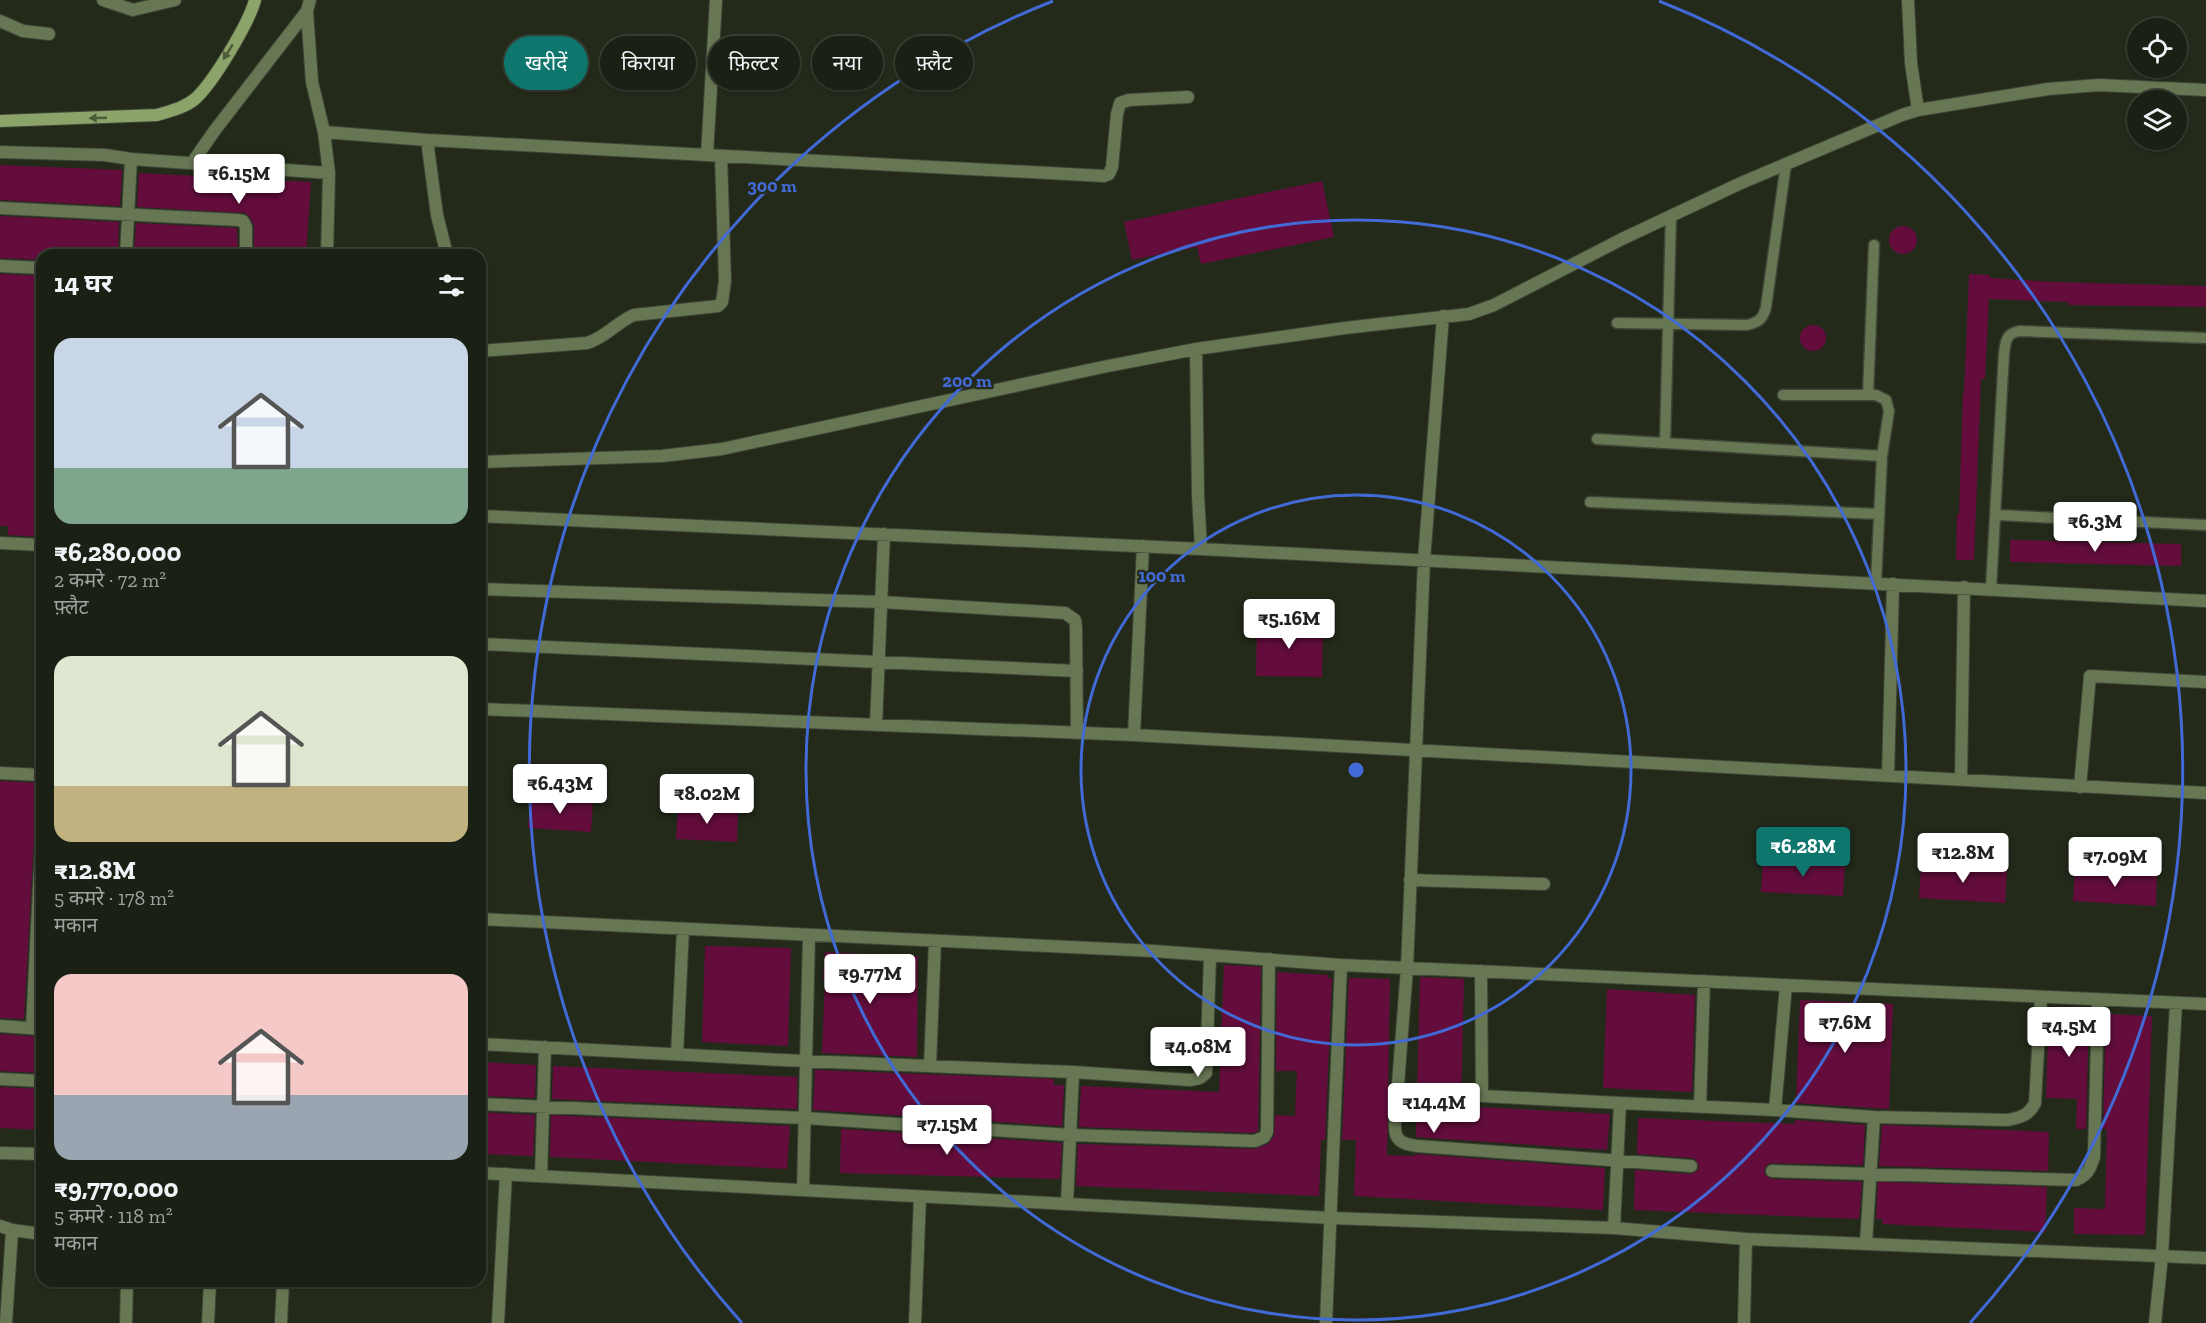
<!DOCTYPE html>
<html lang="hi">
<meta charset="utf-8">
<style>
:root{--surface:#1a2014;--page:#23281d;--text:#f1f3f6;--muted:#9fa3a0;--line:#383e34;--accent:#0f766e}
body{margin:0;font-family:"Zilla Slab","Noto Sans Devanagari",serif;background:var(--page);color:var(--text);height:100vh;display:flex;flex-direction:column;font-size:22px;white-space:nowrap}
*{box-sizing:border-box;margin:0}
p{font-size:20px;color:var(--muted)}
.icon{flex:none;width:33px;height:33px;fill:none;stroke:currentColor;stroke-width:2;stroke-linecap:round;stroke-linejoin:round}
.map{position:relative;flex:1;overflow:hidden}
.side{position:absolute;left:36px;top:249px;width:450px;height:1038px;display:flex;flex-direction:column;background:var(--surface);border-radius:18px;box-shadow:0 2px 4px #0004,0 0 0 2px var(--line)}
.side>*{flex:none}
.top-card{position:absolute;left:504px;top:36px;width:570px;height:54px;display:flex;gap:12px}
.controls{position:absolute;left:2127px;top:18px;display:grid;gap:12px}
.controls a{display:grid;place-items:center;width:60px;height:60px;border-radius:50%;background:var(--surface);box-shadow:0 2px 4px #0004,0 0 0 2px var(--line);font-size:30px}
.price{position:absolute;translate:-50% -51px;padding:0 14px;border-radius:6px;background:#fff;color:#222;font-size:20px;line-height:39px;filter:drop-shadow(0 2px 3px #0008)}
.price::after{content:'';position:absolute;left:50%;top:36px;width:18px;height:14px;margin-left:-9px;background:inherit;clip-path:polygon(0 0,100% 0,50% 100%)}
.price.selected{background:var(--accent);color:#fff}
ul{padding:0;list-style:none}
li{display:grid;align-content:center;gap:12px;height:318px;padding:0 18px}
li span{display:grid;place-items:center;height:186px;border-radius:18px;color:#555}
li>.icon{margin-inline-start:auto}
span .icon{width:108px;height:108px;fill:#fffc;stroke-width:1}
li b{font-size:26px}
h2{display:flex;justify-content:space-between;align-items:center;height:72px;padding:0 18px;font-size:26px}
.chip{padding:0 21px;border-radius:27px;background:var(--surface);box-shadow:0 2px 4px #0004,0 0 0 2px var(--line);font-size:21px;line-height:54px}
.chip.selected{background:var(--accent);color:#fff}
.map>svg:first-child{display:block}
</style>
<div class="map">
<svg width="2206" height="1323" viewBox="0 0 2206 1323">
<rect width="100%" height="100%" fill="#232a1a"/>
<!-- green -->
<path fill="#283a04" d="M42 941V1023H38Z"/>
<!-- building -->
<path fill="#640d3d" d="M0 165 122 170 120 206 0 200Z
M139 173 311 182 306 255H254V226L250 217 245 213 137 207Z
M1322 181 1334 237 1201 264 1197 247 1132 260 1124 222Z
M0 216 119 222 118 255H42V260L0 258Z
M136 223 237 228 238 255H134Z
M1889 240a14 14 0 1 1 28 0a14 14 0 1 1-28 0Z
M0 274 42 276V537L8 535V526H0Z
M1969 274 1990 275V278L2054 282 2206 286V307L2068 305V302L1989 299 1985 379H1981L1974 560H1956L1957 514 1959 515 1963 393H1964Z
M1800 338a13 13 0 1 1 26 0a13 13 0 1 1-26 0Z
M2010 540 2181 544V566L2010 562Z
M1257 622 1323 624 1322 677 1256 676Z
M0 781 37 783 24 1019 0 1018Z
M530 797 593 802 591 832 528 828Z
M678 807 738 810 737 842 676 839Z
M1763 860 1845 863 1843 896 1761 892Z
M1921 865 2007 870 2005 903 1919 898Z
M2075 869 2157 874 2156 906 2073 901Z
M705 946 791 948 788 1046 702 1042Z
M825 952 864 954V956H918L917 1057 822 1053 825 979H823Z
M1224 965 1261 967 1258 1131 1253 1133 1079 1127 1081 1086 1219 1092Z
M1277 972 1328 975V978H1332L1325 1140H1321L1319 1196 1076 1186 1078 1144 1255 1149 1268 1144 1274 1136 1275 1115 1295 1116 1297 1071H1276Z
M1420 977 1464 979 1461 1106 1610 1114 1607 1150 1416 1137Z
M1349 978 1390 979 1387 1155 1415 1156V1154L1605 1168 1603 1210 1354 1196 1356 1140H1342Z
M1607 989 1695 995 1692 1092 1603 1088Z
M1800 1000 1893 1004 1889 1109 1796 1103Z
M2049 1008H2089L2086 1129H2076L2077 1099 2046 1098Z
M2106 1014 2152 1016 2145 1235 2074 1234V1208L2105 1209 2107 1129H2103Z
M0 1034 42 1037V1073L0 1071Z
M480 1062 536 1065 535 1098 480 1096Z
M553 1066 797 1077V1109L552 1099Z
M815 1070 1054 1079V1085H1064L1062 1126 813 1110Z
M0 1087 42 1089V1130L0 1128Z
M480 1112 535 1115 533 1156 480 1154Z
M551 1115 790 1126 787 1169 550 1157Z
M1638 1118 1795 1124V1120L1865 1125 1863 1165 1772 1163 1768 1164 1764 1170 1765 1175 1772 1179 1862 1182 1859 1219 1634 1210 1635 1170 1691 1174 1697 1171 1699 1166 1696 1160 1692 1158 1637 1154Z
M1882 1125 2049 1132 2048 1171 1879 1166Z
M841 1129 1062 1143 1060 1179 840 1173Z
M1878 1182 2047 1187 2045 1232 1882 1224 1883 1219H1876Z"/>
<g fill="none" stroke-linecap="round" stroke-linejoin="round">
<defs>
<path id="service" d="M1617 323 1747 325C1759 322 1763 319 1766 307L1786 164
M1783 395H1876L1886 400 1889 411 1882 456 1876 583
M1868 395 1874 245
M1597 439 1882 456
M1665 443 1671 215
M1590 502 1879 514
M1997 515 2206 525
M1991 589 2004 353C2006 340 2006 334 2019 331L2206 338"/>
<path id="minor" d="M103 0 133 10 175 0
M310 0 307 11 312 82 324 132 329 173 327 255
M1908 0 1911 63 1918 110
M0 21 23 31 49 34
M324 132 427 140 707 155 716 0
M427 140 437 215 447 255
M0 152 105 155 131 159
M707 155 1104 176 1109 174 1112 167 1117 114 1120 103 1129 100 1188 97
M192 163 215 130 307 11
M0 208 238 220 243 221 246 227V255
M126 255 131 159 329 173
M0 266 42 268
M1443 316 1424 560 1407 968 1395 1123C1394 1140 1401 1144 1417 1146L1691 1166
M1196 349 1198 495 1201 549
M480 351 587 343C605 338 617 322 634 315L718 306 722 302 725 281 721 156
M480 462 662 456 722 449 1103 367 1196 349 1345 328 1469 314 1494 305 1622 239 1741 183 1902 115 1918 110 2048 89 2099 85 2206 90
M480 516 1201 549 2206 601
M0 543 42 545
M480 589 881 602 1065 613 1075 620 1076 627 1077 732
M480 644 1077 671
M480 709 1134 735 1143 546
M876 725 884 534
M1134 735 2206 793
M0 773 42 775
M1888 776 1893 584
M1961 780 1964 587
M2080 787 2090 676 2206 682
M1410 880 1544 884
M480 919 1154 951 1341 965 2206 1004
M1481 971 1482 1096 1620 1103 1614 1228
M0 1026 42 1029
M32 1028 42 826
M480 1044 782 1060 1073 1072 1190 1080 1200 1078 1206 1073 1210 957
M677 1054 683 929
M930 1066 935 941
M0 1079 42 1081
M1620 1103 1775 1110 1874 1117 1866 1243
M480 1104 805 1118 1070 1135 1255 1141 1264 1137 1267 1132 1269 959
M1700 1107 1704 981
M1775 1110 1786 985
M1874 1117 2008 1120C2022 1117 2029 1115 2035 1103L2041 997
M1772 1171 2076 1180C2088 1175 2090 1169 2094 1157L2098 999
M541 1176 545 1047
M803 1190 809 935
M1067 1204 1073 1072
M0 1226 12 1230 42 1234
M6 1323 12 1230
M126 1323 127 1281
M208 1323 210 1281
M281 1323 283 1281
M498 1323 506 1174
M915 1323 920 1197
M1326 1323 1341 965
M1744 1323 1746 1239
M2155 1323 2162 1256 2176 1003"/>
<path id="tertiary" d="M0 1153 42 1154
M480 1173 1331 1218 1614 1228 1746 1239 2206 1258"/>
<path id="secondary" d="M0 121 157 115C170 111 184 108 195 99 213 83 249 23 255 0"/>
</defs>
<!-- service casing -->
<use href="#service" stroke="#3f4637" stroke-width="13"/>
<!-- minor casing -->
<use href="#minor" stroke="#3f4637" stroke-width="14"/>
<!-- tertiary casing -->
<use href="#tertiary" stroke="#3f4637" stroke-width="14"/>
<!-- secondary casing -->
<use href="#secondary" stroke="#3f4637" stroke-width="14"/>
<!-- service -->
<use href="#service" stroke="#677753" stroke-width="10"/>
<!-- minor -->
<use href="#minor" stroke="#677753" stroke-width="12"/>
<!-- tertiary -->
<use href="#tertiary" stroke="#677753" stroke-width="12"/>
<!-- secondary -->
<use href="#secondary" stroke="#8ca46a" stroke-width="12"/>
</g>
<!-- one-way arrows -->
<defs><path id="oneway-solid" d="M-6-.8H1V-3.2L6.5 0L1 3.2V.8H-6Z" transform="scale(1.5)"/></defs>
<g fill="#4d5b3a">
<use href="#oneway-solid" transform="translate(228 52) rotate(122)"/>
<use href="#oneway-solid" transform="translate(98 118) rotate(178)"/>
</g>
<!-- distance rings -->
<g fill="none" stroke="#426ad6" stroke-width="3">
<circle cx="1356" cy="770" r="275"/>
<circle cx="1356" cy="770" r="550"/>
<path d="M742 1323A826 826 0 0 1 1053 1M1659 1A826 826 0 0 1 1970 1323"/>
</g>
<circle cx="1356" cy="770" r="9" fill="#426ad6" stroke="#232a1a" stroke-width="3"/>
<g font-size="18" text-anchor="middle" font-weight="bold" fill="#426ad6" stroke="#232a1a" stroke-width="4.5" stroke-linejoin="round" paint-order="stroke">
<text x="772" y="192">300 m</text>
<text x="967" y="387">200 m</text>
<text x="1162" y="582">100 m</text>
</g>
</svg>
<div class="controls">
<a><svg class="icon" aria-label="locate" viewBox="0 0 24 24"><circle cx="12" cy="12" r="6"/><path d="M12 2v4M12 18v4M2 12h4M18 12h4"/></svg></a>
<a><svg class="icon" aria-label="layers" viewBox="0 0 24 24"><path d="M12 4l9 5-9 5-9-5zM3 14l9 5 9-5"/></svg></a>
</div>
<b class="price" style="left:239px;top:205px">₹6.15M</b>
<b class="price" style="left:2095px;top:553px">₹6.3M</b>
<b class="price" style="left:1289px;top:650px">₹5.16M</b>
<b class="price" style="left:560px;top:815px">₹6.43M</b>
<b class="price" style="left:707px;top:825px">₹8.02M</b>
<b class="price selected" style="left:1803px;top:878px">₹6.28M</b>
<b class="price" style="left:1963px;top:884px">₹12.8M</b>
<b class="price" style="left:2115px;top:888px">₹7.09M</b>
<b class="price" style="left:870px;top:1005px">₹9.77M</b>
<b class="price" style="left:1845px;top:1054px">₹7.6M</b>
<b class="price" style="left:2069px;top:1058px">₹4.5M</b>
<b class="price" style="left:1198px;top:1078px">₹4.08M</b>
<b class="price" style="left:1434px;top:1134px">₹14.4M</b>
<b class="price" style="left:947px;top:1156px">₹7.15M</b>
<div class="top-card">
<a class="chip selected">खरीदें</a>
<a class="chip">किराया</a>
<a class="chip">फ़िल्टर</a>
<a class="chip">नया</a>
<a class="chip">फ़्लैट</a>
</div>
<section class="side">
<h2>14 घर<svg class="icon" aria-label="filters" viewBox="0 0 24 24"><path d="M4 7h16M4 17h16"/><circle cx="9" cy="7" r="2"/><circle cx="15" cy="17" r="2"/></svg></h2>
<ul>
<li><span style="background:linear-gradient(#c9d6e8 70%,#7fa58c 0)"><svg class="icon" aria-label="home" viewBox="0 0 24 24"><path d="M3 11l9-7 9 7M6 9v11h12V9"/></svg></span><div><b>₹6,280,000</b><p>2 कमरे · 72 m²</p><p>फ़्लैट</p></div></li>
<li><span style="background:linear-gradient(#dfe7d0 70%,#c2b280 0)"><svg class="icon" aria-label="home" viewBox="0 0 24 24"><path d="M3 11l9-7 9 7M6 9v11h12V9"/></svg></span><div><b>₹12.8M</b><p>5 कमरे · 178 m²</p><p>मकान</p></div></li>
<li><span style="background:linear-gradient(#f6c9c9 65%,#9aa5b1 0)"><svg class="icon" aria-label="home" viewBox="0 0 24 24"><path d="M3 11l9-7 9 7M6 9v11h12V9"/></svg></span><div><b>₹9,770,000</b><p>5 कमरे · 118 m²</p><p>मकान</p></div></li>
</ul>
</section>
</div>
